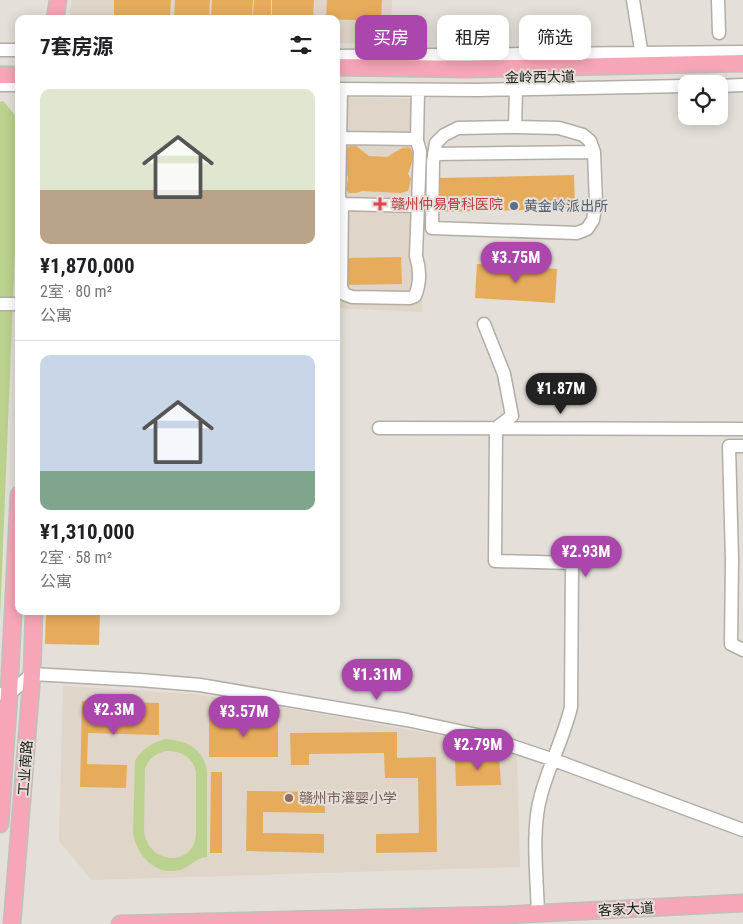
<!DOCTYPE html>
<html lang="zh">
<meta charset="utf-8">
<style>
:root{--surface:#fff;--page:#f2f2f2;--text:#202124;--muted:#757577;--line:#e0e0e0;--accent:#ab47ac}
body{margin:0;font-family:"Roboto Condensed","Noto Sans SC",sans-serif;background:var(--page);color:var(--text);height:100vh;display:flex;flex-direction:column;font-size:19px;white-space:nowrap}
*{box-sizing:border-box;margin:0}
p{font-size:16px;color:var(--muted)}
.icon{flex:none;width:28px;height:28px;fill:none;stroke:currentColor;stroke-width:2;stroke-linecap:round;stroke-linejoin:round}
.map{position:relative;flex:1;overflow:hidden}
.drawer{position:absolute;left:15px;top:15px;width:325px;height:600px;display:flex;flex-direction:column;background:var(--surface);border-radius:10px;box-shadow:0 2px 12px #0003}
.drawer>*{flex:none}
.banner{position:absolute;left:355px;top:15px;width:312px;height:45px;display:flex;gap:10px}
.tools{position:absolute;left:678px;top:75px;display:grid;gap:10px}
.tools a{display:grid;place-items:center;width:50px;height:50px;border-radius:10px;background:var(--surface);box-shadow:0 2px 12px #0003;font-size:25px}
.price{position:absolute;translate:-50% -42px;padding:0 11px;border-radius:18px;background:var(--accent);color:#fff;font-size:16px;line-height:32px;filter:drop-shadow(0 1px 2px #0008)}
.price::after{content:'';position:absolute;left:50%;top:30px;width:15px;height:11px;margin-left:-8px;background:inherit;clip-path:polygon(0 0,100% 0,50% 100%)}
.price.on{background:#222;color:#fff}
ul{padding:0;list-style:none}
li{display:grid;align-content:center;gap:10px;height:265px;padding:0 25px}
li+li{border-top:1px solid var(--line)}
li span{display:grid;place-items:center;height:155px;border-radius:10px;color:#555}
li>.icon{margin-inline-start:auto}
span .icon{width:90px;height:90px;fill:#fffc;stroke-width:1}
li b{font-size:21px}
h2{display:flex;justify-content:space-between;align-items:center;height:60px;padding:0 25px;font-size:21px}
.tag{padding:0 18px;border-radius:10px;background:var(--surface);box-shadow:0 2px 12px #0003;font-size:18px;line-height:45px}
.tag.on{background:var(--accent);color:#fff}
.map>svg:first-child{display:block}
</style>
<div class="map">
<svg width="743" height="924" viewBox="0 0 743 924">
<rect width="100%" height="100%" fill="#e4dfd9"/>
<!-- built -->
<path fill="#dfd5c8" d="M72 0H392L390 44 336 43V19H68Z
M336 97 425 99 422 312 336 308Z
M63 686 193 694 286 708 460 739 517 756 520 867 92 880 59 841Z"/>
<!-- green -->
<path fill="#bbd28e" fill-rule="evenodd" d="M3 101 19 120V152L0 620V102Z
M166 739C188 741 205 750 207 773V857C197 857 192 865 183 869 157 878 136 856 133 832L135 761C142 748 152 743 166 739ZM166 751C180 750 193 757 196 772V834C194 868 148 865 144 831L145 769C149 758 155 754 166 751Z"/>
<!-- building -->
<path fill="#e6ac5c" d="M114 0H171L170 17 114 15Z
M175 0H210L209 19H174Z
M212 0H253L252 19H211Z
M254 0H271V19L253 18Z
M272 0H314L313 18 272 17Z
M327 0H382L381 21 326 19Z
M355 145 369 156 387 157 402 148 408 147 411 149 414 156 408 174 411 179 408 191 401 193 362 191 356 193H349L346 190 348 178 342 162 345 149 350 146Z
M574 175 575 209 435 212V178Z
M401 257 402 284 346 285V258Z
M477 264 557 269 555 303 475 298Z
M46 611 100 612 99 645 45 644Z
M82 701 159 703V735L88 733 87 764 127 765 126 788 80 787Z
M209 718H278V757H209Z
M397 732V758L436 757 437 852 376 853V834L419 833 418 778H385L384 753 309 754V765H291L290 733Z
M499 755 501 785 456 786 455 756Z
M211 772H222V853H210Z
M247 791 325 792V813L263 812V833L324 834V853L246 851Z"/>
<g fill="none" stroke-linecap="round" stroke-linejoin="round">
<defs>
<path id="minor" d="M633 0 643 62
M718 0 719 33
M0 50H19
M336 56 743 52
M0 85H19
M719 86 743 85
M336 89 477 90 686 86
M341 89 339 197 342 204 341 287 344 294 352 297 410 298 415 296C420 284 420 269 416 256L420 151 417 141 418 90
M515 127 559 128 583 135 590 141 594 152 596 203 593 220 587 229 577 233 432 228 433 162 436 143 444 135 458 128 515 127 516 89
M340 138 417 139
M434 154 594 152
M342 204 418 206
M0 304H19
M484 324 504 374 512 416 496 428 495 561 572 563 571 707C564 737 549 765 541 795 531 829 537 877 538 914
M379 428 743 429
M743 446H729L732 560 731 644 743 650
M0 694H9L32 674 140 680 200 685 407 720 482 736 554 760 743 830"/>
<path id="major" d="M55 19 58 0
M336 67 469 69 743 63
M0 75H19
M0 824 9 694 19 495
M12 924 32 674 34 611
M120 924 505 915 743 903"/>
</defs>
<!-- minor casing -->
<use href="#minor" stroke="#b2ada7" stroke-width="15"/>
<!-- major casing -->
<use href="#major" stroke="#bfbfbe" stroke-width="19"/>
<!-- minor -->
<use href="#minor" stroke="#fff" stroke-width="12"/>
<!-- major -->
<use href="#major" stroke="#f6a6b6" stroke-width="16"/>
</g>
<!-- markers -->
<path fill="#e0444e" stroke="#e4dfd9" stroke-width="2" d="M377.5 196.5h5v5h5v5h-5v5h-5v-5h-5v-5h5z"/>
<circle fill="#5c6f8a" stroke="#e4dfd9" stroke-width="2" cx="514" cy="206" r="5"/>
<circle fill="#8d6e63" stroke="#e4dfd9" stroke-width="2" cx="289" cy="798" r="5"/>
<g text-anchor="middle" dominant-baseline="central" stroke-width="4" stroke-linejoin="round" paint-order="stroke">
<!-- street labels -->
<g font-size="14" fill="#1c1a18" stroke="#e4dfd9">
<text transform="translate(540 77) rotate(-1)">金岭西大道</text>
<text transform="translate(25 768) rotate(-86)">工业南路</text>
<text transform="translate(626 909) rotate(-3)">客家大道</text>
</g>
<!-- health labels -->
<g font-size="14" fill="#be3a42" stroke="#e4dfd9" text-anchor="start">
<text x="391" y="204">赣州仲易骨科医院</text>
</g>
<!-- service labels -->
<g font-size="14" fill="#4e5e75" stroke="#e4dfd9" text-anchor="start">
<text x="524" y="206">黄金岭派出所</text>
</g>
<!-- education labels -->
<g font-size="14" fill="#785e54" stroke="#e4dfd9" text-anchor="start">
<text x="299" y="798">赣州市灌婴小学</text>
</g>
</g>
</svg>
<div class="tools">
<a><svg class="icon" aria-label="locate" viewBox="0 0 24 24"><circle cx="12" cy="12" r="6"/><path d="M12 2v4M12 18v4M2 12h4M18 12h4"/></svg></a>
</div>
<b class="price" style="left:516px;top:284px">¥3.75M</b>
<b class="price on" style="left:561px;top:415px">¥1.87M</b>
<b class="price" style="left:586px;top:578px">¥2.93M</b>
<b class="price" style="left:377px;top:701px">¥1.31M</b>
<b class="price" style="left:114px;top:736px">¥2.3M</b>
<b class="price" style="left:244px;top:738px">¥3.57M</b>
<b class="price" style="left:478px;top:771px">¥2.79M</b>
<div class="banner">
<a class="tag on">买房</a>
<a class="tag">租房</a>
<a class="tag">筛选</a>
</div>
<section class="drawer">
<h2>7套房源<svg class="icon" aria-label="filters" viewBox="0 0 24 24"><path d="M4 7h16M4 17h16"/><circle cx="9" cy="7" r="2"/><circle cx="15" cy="17" r="2"/></svg></h2>
<ul>
<li><span style="background:linear-gradient(#dfe7d0 65%,#b9a48a 0)"><svg class="icon" aria-label="home" viewBox="0 0 24 24"><path d="M3 11l9-7 9 7M6 9v11h12V9"/></svg></span><div><b>¥1,870,000</b><p>2室 · 80 m²</p><p>公寓</p></div></li>
<li><span style="background:linear-gradient(#c9d6e8 75%,#7fa58c 0)"><svg class="icon" aria-label="home" viewBox="0 0 24 24"><path d="M3 11l9-7 9 7M6 9v11h12V9"/></svg></span><div><b>¥1,310,000</b><p>2室 · 58 m²</p><p>公寓</p></div></li>
</ul>
</section>
</div>
